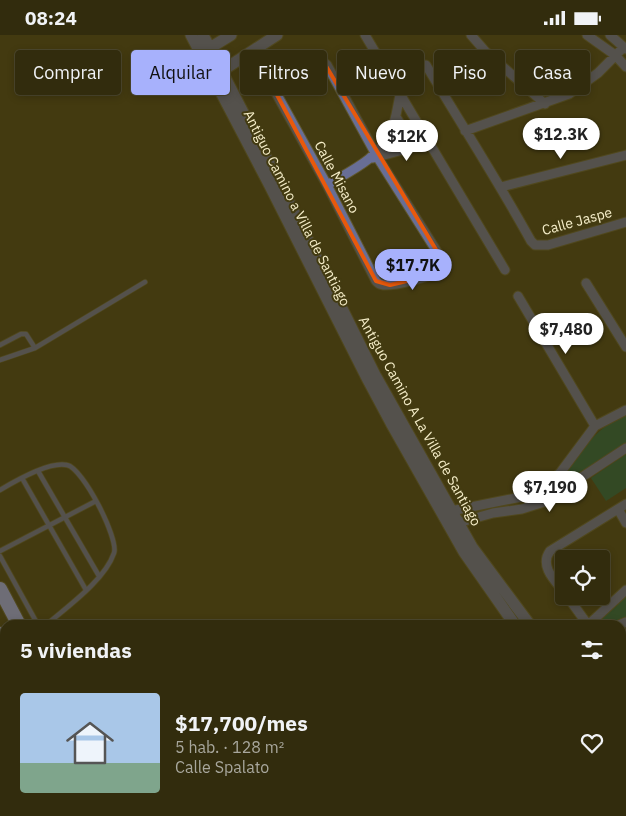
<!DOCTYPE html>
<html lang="es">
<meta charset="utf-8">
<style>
:root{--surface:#322c0d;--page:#3a3416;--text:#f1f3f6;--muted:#a8a79d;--line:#4d482e;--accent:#a7b1fc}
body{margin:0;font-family:"IBM Plex Sans",sans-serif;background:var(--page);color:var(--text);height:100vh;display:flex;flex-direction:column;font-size:19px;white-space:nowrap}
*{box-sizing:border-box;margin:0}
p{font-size:16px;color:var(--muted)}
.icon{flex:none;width:28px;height:28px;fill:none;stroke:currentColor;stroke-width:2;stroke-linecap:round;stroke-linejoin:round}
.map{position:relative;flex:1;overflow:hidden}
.drawer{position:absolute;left:0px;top:585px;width:626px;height:196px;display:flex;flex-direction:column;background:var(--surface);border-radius:15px 15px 0 0;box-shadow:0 2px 8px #0003,0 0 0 1px var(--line)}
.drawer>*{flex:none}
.guide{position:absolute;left:15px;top:15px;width:596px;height:45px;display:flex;gap:10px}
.buttons{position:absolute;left:555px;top:515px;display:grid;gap:10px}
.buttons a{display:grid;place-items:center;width:55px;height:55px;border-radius:5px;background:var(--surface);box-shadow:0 2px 8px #0003,0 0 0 1px var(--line);font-size:25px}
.price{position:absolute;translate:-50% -42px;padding:0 11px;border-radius:18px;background:#fff;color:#222;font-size:16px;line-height:32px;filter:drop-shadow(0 1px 2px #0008)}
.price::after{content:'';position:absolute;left:50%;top:30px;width:15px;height:11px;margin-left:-8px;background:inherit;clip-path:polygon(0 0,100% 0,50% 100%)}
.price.current{background:var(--accent);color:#111}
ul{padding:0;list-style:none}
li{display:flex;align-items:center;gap:15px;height:125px;padding:0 20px}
li span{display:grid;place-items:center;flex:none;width:140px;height:100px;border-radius:5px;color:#555}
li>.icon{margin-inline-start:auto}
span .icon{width:60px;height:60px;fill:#fffc;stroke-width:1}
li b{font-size:21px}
h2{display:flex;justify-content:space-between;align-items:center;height:60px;padding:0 20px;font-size:21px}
.chip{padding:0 18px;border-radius:5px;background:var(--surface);box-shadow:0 2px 8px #0003,0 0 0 1px var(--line);font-size:18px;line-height:45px}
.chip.current{background:var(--accent);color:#111}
.status{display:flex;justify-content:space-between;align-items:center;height:35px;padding:0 25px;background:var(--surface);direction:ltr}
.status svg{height:14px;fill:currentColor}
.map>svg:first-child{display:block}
</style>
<div class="status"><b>08:24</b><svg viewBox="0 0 49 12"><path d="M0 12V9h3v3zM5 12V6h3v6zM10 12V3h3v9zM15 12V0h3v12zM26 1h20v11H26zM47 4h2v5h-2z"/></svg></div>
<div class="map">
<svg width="626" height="781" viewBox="0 0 626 781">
<rect width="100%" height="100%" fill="#433b11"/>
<!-- green -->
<path fill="#205b3d" d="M626 379V411L572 444 566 442 565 437C585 411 596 394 626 379Z
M626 419V453L606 466 591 443Z
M626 559V584L604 590 601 584Z"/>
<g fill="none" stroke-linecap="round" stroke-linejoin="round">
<defs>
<path id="service" d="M0 310 21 299H26L35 313 0 325
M35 313 145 247
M38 436 99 541
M22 443 86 555
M0 455C15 446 50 426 67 430 83 433 119 504 114 518 105 545 67 572 46 590
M0 516 96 466
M0 521 38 590"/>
<path id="minor" d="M365 0 505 235
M471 0 485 16 545 69
M587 0 615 20 626 32
M610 0 626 14
M316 24H320L327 30 378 123 441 223C442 227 442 230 440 234 434 242 393 251 383 250 379 249 379 249 376 246L327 150 276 58V50L280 46Z
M426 30C461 89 498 146 531 206L535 210H548L626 187
M396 82 415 112
M465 96 569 59 598 38 624 12
M373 123 429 108
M327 150C350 136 378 124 390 98 396 87 397 73 400 60
M501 152 626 120
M586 248 626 312
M518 261 595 391
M618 474 626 488
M447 478 451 476 536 459 560 438 595 391 626 375
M454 489 493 478 522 474 544 467 626 413
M564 557C555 546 539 531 550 516L626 469
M567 561 588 590
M588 590 626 555
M619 590 626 587
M621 624 626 627
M621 717 626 715
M326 781 333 776
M483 781 490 776"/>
<path id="tertiary" d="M191 0 270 151 368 345 391 388 464 517 515 590
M203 0 279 147 375 340 472 512 530 590
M205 16 231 0
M217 39 277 0
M602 776 603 781
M614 776 615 781"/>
<path id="trunk" d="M0 554 19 590
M0 599 5 609
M106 776 109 781
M131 776 134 781"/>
</defs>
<!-- service casing -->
<use href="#service" stroke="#60582e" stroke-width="6"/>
<!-- minor casing -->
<use href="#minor" stroke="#60582e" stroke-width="11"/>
<!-- tertiary casing -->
<use href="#tertiary" stroke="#60582e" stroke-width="13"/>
<!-- trunk casing -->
<use href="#trunk" stroke="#60582e" stroke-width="16"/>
<!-- service -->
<use href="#service" stroke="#686e96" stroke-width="4.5"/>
<!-- minor -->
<use href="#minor" stroke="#686e96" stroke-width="9"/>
<!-- tertiary -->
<use href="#tertiary" stroke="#686e96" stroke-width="11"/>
<!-- trunk -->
<use href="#trunk" stroke="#a2abf2" stroke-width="14"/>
</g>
<!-- marked area -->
<path d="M0 0H626V781H0ZM312 25 323 26 441 223 439 234 432 240 390 250 376 246 276 58V50Z" fill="#433b11" fill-opacity=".55" fill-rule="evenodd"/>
<path fill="none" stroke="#e8590c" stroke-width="4" stroke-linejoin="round" d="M312 25 323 26 441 223 439 234 432 240 390 250 376 246 276 58V50Z"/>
<g text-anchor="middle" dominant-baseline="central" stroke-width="4" stroke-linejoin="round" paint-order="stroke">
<!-- street labels -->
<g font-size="14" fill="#f6eec9" stroke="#433b11">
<text transform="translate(337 142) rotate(62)">Calle Misano</text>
<text transform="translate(297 173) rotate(63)">Antiguo Camino a Villa de Santiago</text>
<text transform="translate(577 186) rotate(-15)">Calle Jaspe</text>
<text transform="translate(420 386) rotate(61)">Antiguo Camino A La Villa de Santiago</text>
</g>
</g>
</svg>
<div class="buttons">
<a><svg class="icon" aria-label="locate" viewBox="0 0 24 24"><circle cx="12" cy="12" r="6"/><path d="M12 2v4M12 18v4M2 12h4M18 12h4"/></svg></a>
</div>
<b class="price" style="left:561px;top:125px">$12.3K</b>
<b class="price" style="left:407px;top:127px">$12K</b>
<b class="price current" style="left:413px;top:256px">$17.7K</b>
<b class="price" style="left:566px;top:320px">$7,480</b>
<b class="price" style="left:550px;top:478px">$7,190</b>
<div class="guide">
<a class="chip">Comprar</a>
<a class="chip current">Alquilar</a>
<a class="chip">Filtros</a>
<a class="chip">Nuevo</a>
<a class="chip">Piso</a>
<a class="chip">Casa</a>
</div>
<section class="drawer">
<h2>5 viviendas<svg class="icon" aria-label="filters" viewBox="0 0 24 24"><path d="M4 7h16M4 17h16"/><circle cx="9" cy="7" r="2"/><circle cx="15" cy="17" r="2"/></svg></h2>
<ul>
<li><span style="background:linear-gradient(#a9c7e8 70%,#7fa58c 0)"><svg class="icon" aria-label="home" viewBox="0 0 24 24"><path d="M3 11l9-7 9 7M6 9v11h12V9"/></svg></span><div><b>$17,700/mes</b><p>5 hab. · 128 m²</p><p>Calle Spalato</p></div><svg class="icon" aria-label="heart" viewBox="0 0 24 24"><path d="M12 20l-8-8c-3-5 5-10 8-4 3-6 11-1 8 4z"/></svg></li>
</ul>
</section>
</div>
